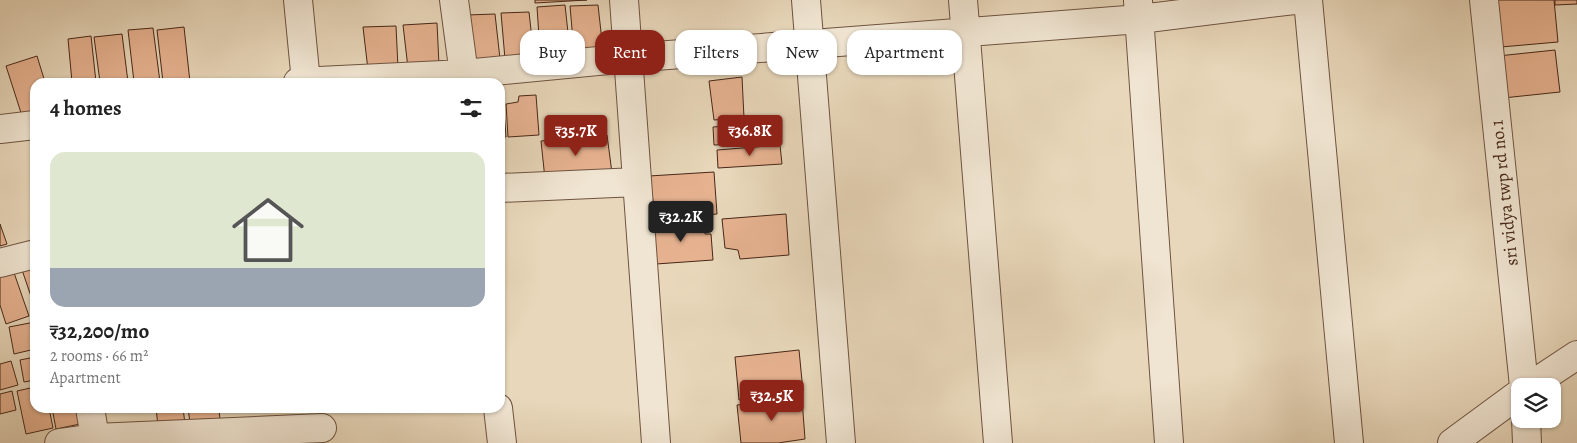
<!DOCTYPE html>
<meta charset="utf-8">
<style>
:root{--surface:#fff;--page:#f2f2f2;--text:#222;--muted:#767676;--line:#e0e0e0;--accent:#8f2418}
body{margin:0;font-family:Alegreya,serif;background:var(--page);color:var(--text);height:100vh;display:flex;flex-direction:column;font-size:19px;white-space:nowrap}
*{box-sizing:border-box;margin:0}
p{font-size:16px;color:var(--muted)}
.icon{flex:none;width:28px;height:28px;fill:none;stroke:currentColor;stroke-width:2;stroke-linecap:round;stroke-linejoin:round}
.map{position:relative;flex:1;overflow:hidden}
.side{position:absolute;left:30px;top:78px;width:475px;height:335px;display:flex;flex-direction:column;background:var(--surface);border-radius:15px;box-shadow:0 1px 4px #0004}
.side>*{flex:none}
.guide{position:absolute;left:520px;top:30px;width:475px;height:45px;display:flex;gap:10px}
.controls{position:absolute;left:1511px;top:378px;display:grid;gap:10px}
.controls a{display:grid;place-items:center;width:50px;height:50px;border-radius:10px;background:var(--surface);box-shadow:0 1px 4px #0004;font-size:25px}
.price{position:absolute;translate:-50% -42px;padding:0 11px;border-radius:5px;background:var(--accent);color:#fff;font-size:16px;line-height:32px;filter:drop-shadow(0 1px 2px #0008)}
.price::after{content:'';position:absolute;left:50%;top:30px;width:15px;height:11px;margin-left:-8px;background:inherit;clip-path:polygon(0 0,100% 0,50% 100%)}
.price.on{background:#222;color:#fff}
ul{padding:0;list-style:none}
li{display:grid;align-content:center;gap:10px;height:265px;padding:0 20px}
li+li{border-top:1px solid var(--line)}
li span{display:grid;place-items:center;height:155px;border-radius:15px;color:#555}
li>.icon{margin-inline-start:auto}
span .icon{width:90px;height:90px;fill:#fffc;stroke-width:1}
li b{font-size:21px}
h2{display:flex;justify-content:space-between;align-items:center;height:60px;padding:0 20px;font-size:21px}
.chip{padding:0 18px;border-radius:15px;background:var(--surface);box-shadow:0 1px 4px #0004;font-size:18px;line-height:45px}
.chip.on{background:var(--accent);color:#fff}
.map>svg:first-child{display:block}
</style>
<div class="map">
<svg width="1577" height="443" viewBox="0 0 1577 443">
<rect width="100%" height="100%" fill="#e8d7ba"/>
<filter id="stains"><feTurbulence type="fractalNoise" baseFrequency=".004" numOctaves="4"/><feColorMatrix values="0 0 0 0 .2 0 0 0 0 .09 0 0 0 0 .02 0 0 0 .5 -.17"/></filter>
<radialGradient id="worn" r=".72"><stop offset=".6" stop-color="#630" stop-opacity="0"/><stop offset="1" stop-color="#630" stop-opacity=".3"/></radialGradient>
<!-- building -->
<path fill="#e6b290" stroke="#472717" d="M535 0H587L535 3Z
M1496 0H1554L1558 42 1501 47Z
M1555 0H1577V4L1555 5Z
M565 5 570 51 540 52 537 7Z
M598 5 603 50 574 52 570 6Z
M529 12 534 57 505 59 501 13Z
M495 14 500 59 471 61 467 15Z
M437 23 439 65 408 68 403 25Z
M396 26 398 68 368 70 363 27Z
M184 27 190 82H163L157 30Z
M153 28 160 82H134L128 30Z
M122 34 128 82H100L94 37Z
M91 36 96 82H72L68 39Z
M1555 50 1560 92 1503 98 1498 56Z
M37 56 45 82H35V115L23 119 6 66Z
M742 77 744 118 714 120 709 81Z
M536 95 539 135 508 137 506 104 518 102 519 96Z
M500 97H503L506 137H500Z
M777 122 779 142 714 145 713 127Z
M607 135 612 173 545 179 541 141Z
M780 145 782 164 718 168 717 150Z
M714 172 717 214 656 219 649 176Z
M786 214 789 255 740 259 738 250 725 248 722 219Z
M703 221 705 234H711L713 260 656 264 651 224Z
M0 224 7 244 0 246Z
M35 259V308L20 264Z
M12 267 29 316 6 324 0 305V271Z
M35 322V349L14 354 9 327Z
M799 350 803 391 739 400 735 357Z
M35 357V380L24 382 20 360Z
M11 361 18 385 0 390V364Z
M35 387V408H49L53 428 26 434 17 391Z
M12 391 16 410 0 414V394Z
M802 399 805 439 778 443H741L737 405Z
M52 408H82L85 423 56 429Z
M156 408H183L185 424 158 426Z
M188 408H219L220 420 190 423Z"/>
<g fill="none" stroke-linecap="round" stroke-linejoin="round">
<defs>
<path id="minor" d="M298 0 306 82
M454 0 465 82
M624 0 656 443
M806 0 841 443
M963 0 998 443
M1308 0 1349 443
M1484 0 1524 386
M1138 1 1169 443
M298 82 464 74 629 58 1140 19 1294 0
M0 129 35 125
M500 188 637 182
M0 263 35 254
M1530 386 1577 355
M90 408 95 438
M498 408 502 443
M1526 419 1527 443
M59 443 95 438 322 428
M1452 443 1520 393"/>
</defs>
<!-- minor casing -->
<use href="#minor" stroke="#6f5340" stroke-width="30"/>
<!-- minor -->
<use href="#minor" stroke="#f0e5d2" stroke-width="28"/>
</g>
<g text-anchor="middle" dominant-baseline="central" stroke-width="4.5" stroke-linejoin="round" paint-order="stroke">
<!-- street labels -->
<g font-size="18" fill="#472717" stroke="#f0e5d2">
<text transform="translate(1504 193) rotate(-96)">sri vidya twp rd no.1</text>
</g>
</g>
<rect width="100%" height="100%" filter="url(#stains)"/>
<rect width="100%" height="100%" fill="url(#worn)"/>
</svg>
<div class="controls">
<a><svg class="icon" aria-label="layers" viewBox="0 0 24 24"><path d="M12 4l9 5-9 5-9-5zM3 14l9 5 9-5"/></svg></a>
</div>
<b class="price" style="left:576px;top:157px">₹35.7K</b>
<b class="price" style="left:750px;top:157px">₹36.8K</b>
<b class="price on" style="left:681px;top:243px">₹32.2K</b>
<b class="price" style="left:772px;top:422px">₹32.5K</b>
<div class="guide">
<a class="chip">Buy</a>
<a class="chip on">Rent</a>
<a class="chip">Filters</a>
<a class="chip">New</a>
<a class="chip">Apartment</a>
</div>
<section class="side">
<h2>4 homes<svg class="icon" aria-label="filters" viewBox="0 0 24 24"><path d="M4 7h16M4 17h16"/><circle cx="9" cy="7" r="2"/><circle cx="15" cy="17" r="2"/></svg></h2>
<ul>
<li><span style="background:linear-gradient(#dfe7d0 75%,#9aa5b1 0)"><svg class="icon" aria-label="home" viewBox="0 0 24 24"><path d="M3 11l9-7 9 7M6 9v11h12V9"/></svg></span><div><b>₹32,200/mo</b><p>2 rooms · 66 m²</p><p>Apartment</p></div></li>
</ul>
</section>
</div>
